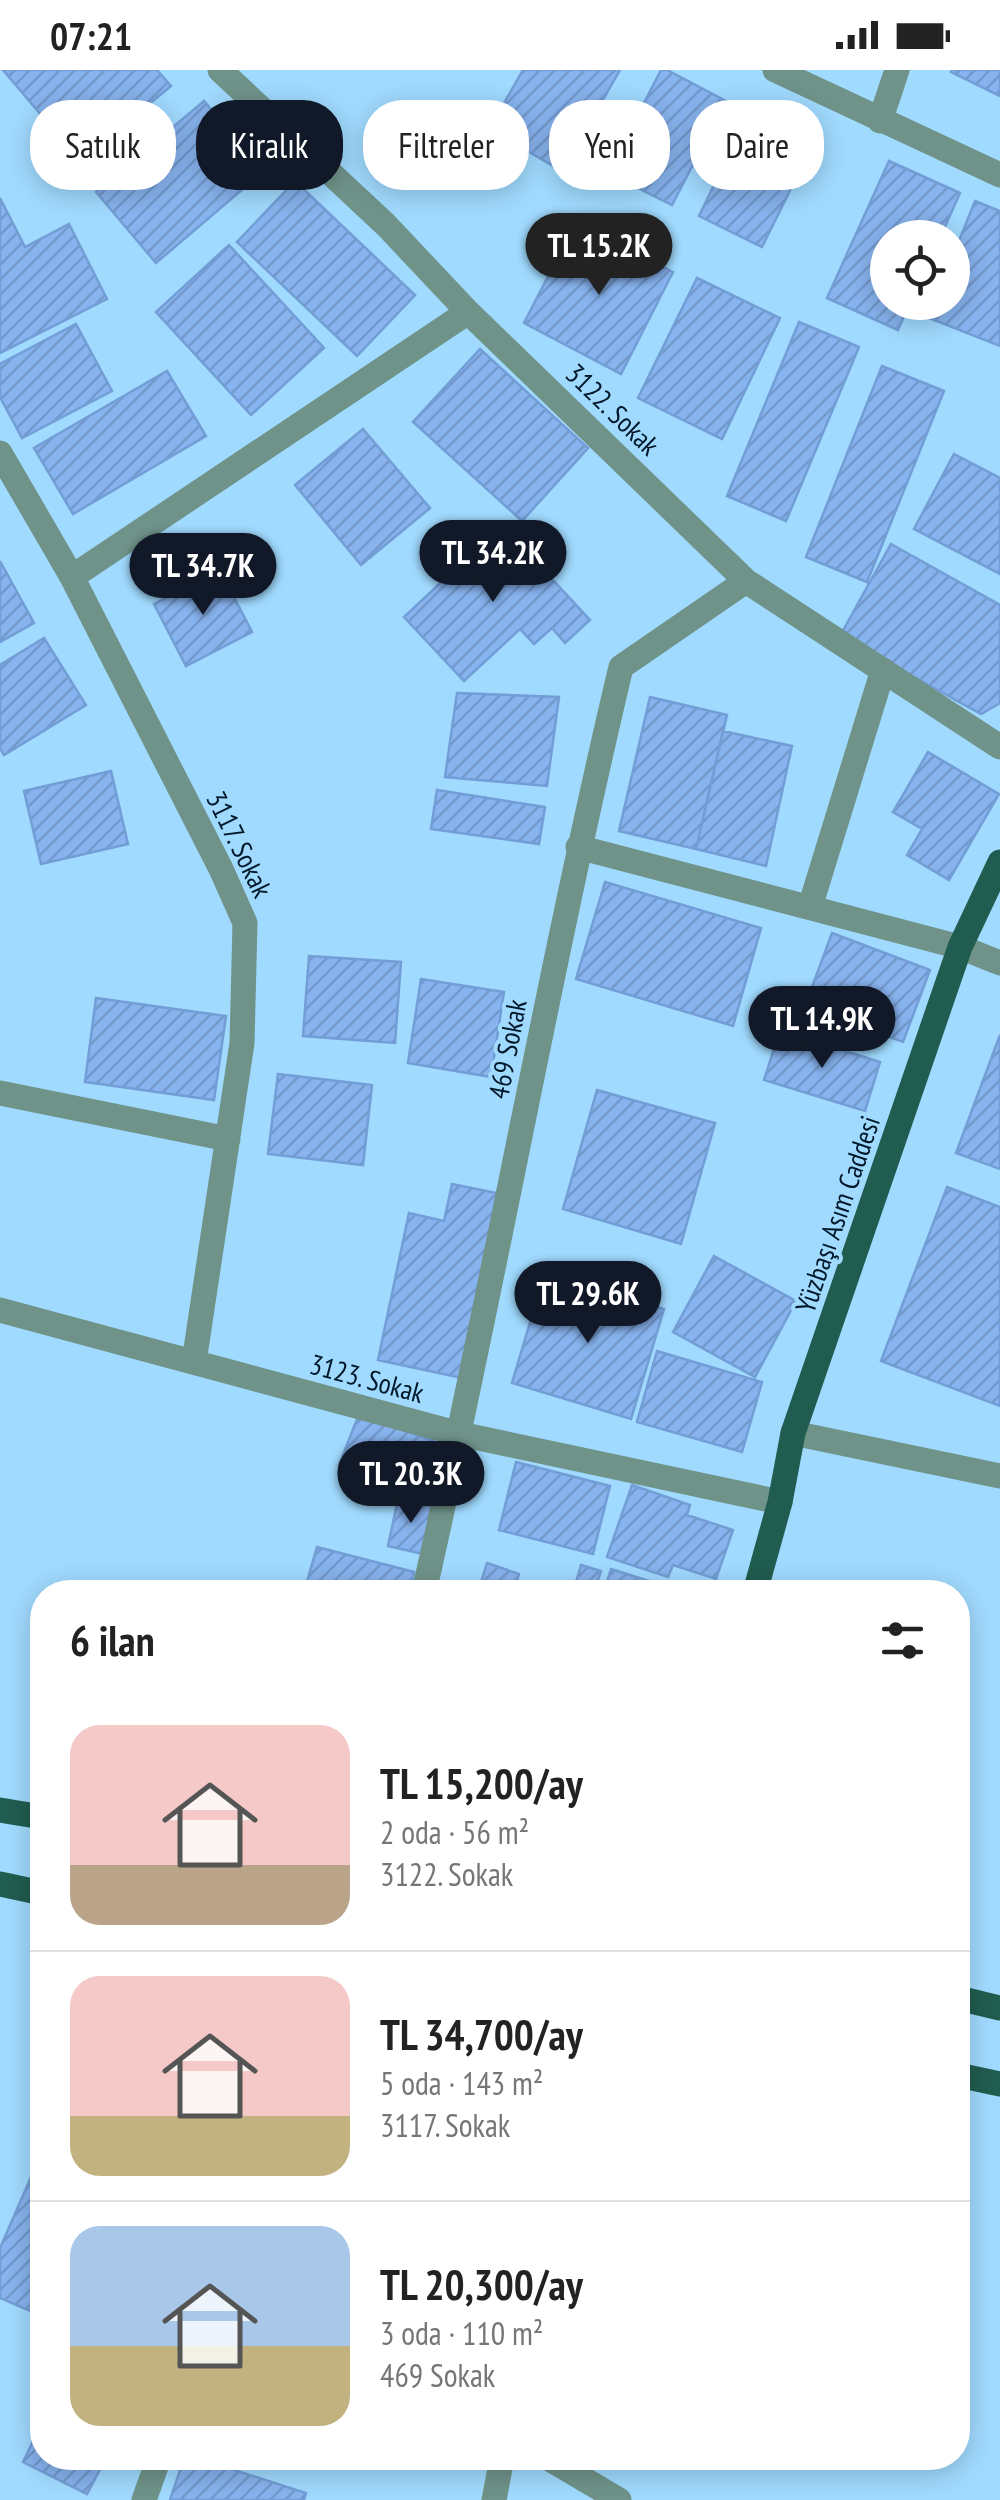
<!DOCTYPE html>
<html lang="tr">
<meta charset="utf-8">
<style>
:root{--surface:#fff;--page:#f2f2f2;--text:#222;--muted:#767676;--line:#e0e0e0;--accent:#111827}
body{margin:0;font-family:"PT Sans Narrow",sans-serif;background:var(--page);color:var(--text);height:100vh;display:flex;flex-direction:column;font-size:38px;white-space:nowrap}
*{box-sizing:border-box;margin:0}
p{font-size:32px;color:var(--muted)}
.icon{flex:none;width:55px;height:55px;fill:none;stroke:currentColor;stroke-width:2;stroke-linecap:round;stroke-linejoin:round}
.map{position:relative;flex:1;overflow:hidden}
.panel{position:absolute;left:30px;top:1510px;width:940px;height:890px;display:flex;flex-direction:column;background:var(--surface);border-radius:40px;box-shadow:0 5px 25px #0003}
.panel>*{flex:none}
.banner{position:absolute;left:30px;top:30px;width:940px;height:90px;display:flex;gap:20px}
.controls{position:absolute;left:870px;top:150px;display:grid;gap:20px}
.controls a{display:grid;place-items:center;width:100px;height:100px;border-radius:50%;background:var(--surface);box-shadow:0 5px 25px #0003;font-size:50px}
.price{position:absolute;translate:-50% -85px;padding:0 22px;border-radius:35px;background:var(--accent);color:#fff;font-size:32px;line-height:65px;filter:drop-shadow(0 2px 5px #0008)}
.price::after{content:'';position:absolute;left:50%;top:60px;width:30px;height:22px;margin-left:-15px;background:inherit;clip-path:polygon(0 0,100% 0,50% 100%)}
.price.selected{background:#222;color:#fff}
ul{padding:0;list-style:none}
li{display:flex;align-items:center;gap:30px;height:250px;padding:0 40px}
li+li{border-top:2px solid var(--line)}
li span{display:grid;place-items:center;flex:none;width:280px;height:200px;border-radius:30px;color:#555}
li>.icon{margin-inline-start:auto}
span .icon{width:120px;height:120px;fill:#fffc;stroke-width:1}
li b{font-size:42px}
h2{display:flex;justify-content:space-between;align-items:center;height:120px;padding:0 40px;font-size:42px}
.pill{padding:0 35px;border-radius:40px;background:var(--surface);box-shadow:0 5px 25px #0003;font-size:35px;line-height:90px}
.pill.selected{background:var(--accent);color:#fff}
.status{display:flex;justify-content:space-between;align-items:center;height:70px;padding:0 50px;background:var(--surface);direction:ltr}
.status svg{height:28px;fill:currentColor}
.map>svg:first-child{display:block}
</style>
<div class="status"><b>07:21</b><svg viewBox="0 0 49 12"><path d="M0 12V9h3v3zM5 12V6h3v6zM10 12V3h3v9zM15 12V0h3v12zM26 1h20v11H26zM47 4h2v5h-2z"/></svg></div>
<div class="map">
<svg width="1000" height="2430" viewBox="0 0 1000 2430">
<defs>
<pattern id="building-hatch" width="6" height="6" patternUnits="userSpaceOnUse" patternTransform="scale(2.5)"><rect width="6" height="6" fill="#87b3ee"/><path d="M-1 1l2-2M0 6l6-6M5 7l2-2" fill="none" stroke="#7399cc"/></pattern>
</defs>
<rect width="100%" height="100%" fill="#a0dafe"/>
<!-- building -->
<path fill="url(#building-hatch)" stroke="#729dd6" stroke-width="2.5" d="M3 0H157L171 16 80 91Z
M523 0H620L562 101 489 59Z
M661 0H667L726 31 672 135 608 103Z
M952 0H1000V26L951 2Z
M204 31 264 101 156 193 96 122Z
M750 41 814 72 762 177 699 146Z
M889 91 960 123 940 168H888V232H910L898 260 827 228Z
M295 111 415 225 357 286 237 172Z
M0 128 25 177 69 154 107 229 0 283Z
M975 131 1000 141V276L929 248 935 232H952V188Z
M576 152 673 202 621 304 524 253Z
M229 175 324 278 251 345 156 242Z
M697 208 780 248 722 369 638 328Z
M799 252 859 277 786 451 727 426Z
M76 254 112 321 22 368 0 327V294Z
M480 279 588 378 522 451 413 352Z
M882 296 944 321 867 512 806 487Z
M167 301 206 366 73 444 34 378Z
M363 359 430 438 361 495 295 415Z
M954 384 1000 408V504L914 459Z
M502 455 590 550 565 573 552 558 534 574 520 559 464 611 404 547Z
M891 474 1000 535V633L981 644 840 566Z
M0 491 34 553 0 572Z
M220 500 252 562 186 596 154 534Z
M44 568 86 635 4 685 0 678V595Z
M457 623 559 627 547 716 445 707Z
M650 627 727 645 696 779 619 761Z
M723 661 792 676 766 796 696 779Z
M928 682 999 724 949 810 907 785 922 759 893 742Z
M111 701 128 774 41 794 24 721Z
M437 720 545 737 539 774 431 759Z
M605 812 761 858 733 956 576 909Z
M832 863 930 900 903 972 805 936Z
M309 886 401 892 395 973 303 966Z
M421 909 504 922 491 1007 408 993Z
M96 928 226 946 214 1030 85 1012Z
M780 960 880 992 865 1041 764 1010Z
M1000 965V1099L956 1083Z
M278 1004 372 1015 363 1095 268 1084Z
M597 1020 715 1053 681 1174 563 1139Z
M452 1114 501 1124 462 1308 378 1290 409 1143 444 1151Z
M947 1117 1000 1137V1336L881 1291Z
M714 1186 796 1231 755 1307 673 1262Z
M545 1202 664 1239 631 1349 512 1313Z
M657 1281 762 1312 742 1382 637 1352Z
M359 1344 436 1372 423 1395 442 1402 432 1429 339 1395Z
M516 1392 610 1416 593 1484 499 1460Z
M632 1415 690 1435 687 1445 733 1460 716 1509 673 1495 668 1507 607 1487Z
M398 1429 434 1437 423 1484 388 1476Z
M317 1477 414 1502 410 1522H304Z
M487 1493 519 1504 517 1511 551 1522H478Z
M581 1495 601 1501 594 1522H573Z
M611 1499 684 1522H604Z
M32 2105 42 2110V2246L0 2228V2178Z
M42 2353V2388H106L87 2424 23 2392Z
M184 2388H197L306 2423 304 2430H170Z"/>
<g fill="none" stroke-linecap="round" stroke-linejoin="round">
<!-- minor -->
<path stroke="#6f9389" stroke-width="25" d="M220 0 386 155 468 242 746 511 1000 677
M775 0 1000 105
M880 51 897 0
M0 383 72 507 221 799 245 853 242 973 194 1292
M72 507 468 242
M578 777 960 877 1000 893
M810 837 883 600
M0 1023 228 1069
M0 1240 460 1364 780 1432
M793 1363 1000 1406
M424 1522C494 1215 548 904 621 597L746 511
M548 2388 619 2430
M144 2430 159 2388
M494 2430 502 2388"/>
<!-- major -->
<path stroke="#205c4f" stroke-width="25" d="M755 1522 780 1432 793 1363 960 877 1000 792
M0 1740 42 1747
M0 1814 42 1823
M958 1928 1000 1938
M958 2005 1000 2014"/>
</g>
<g text-anchor="middle" dominant-baseline="central" stroke-width="8" stroke-linejoin="round" paint-order="stroke">
<!-- street labels -->
<g font-size="28" fill="#001829" stroke="#a0dafe">
<text transform="translate(613 339) rotate(44)">3122. Sokak</text>
<text transform="translate(240 774) rotate(64)">3117. Sokak</text>
<text transform="translate(507 979) rotate(-79)">469 Sokak</text>
<text transform="translate(837 1144) rotate(-71)">Yüzbaşı Asım Caddesi</text>
<text transform="translate(367 1308) rotate(15)">3123. Sokak</text>
</g>
</g>
</svg>
<div class="controls">
<a><svg class="icon" aria-label="locate" viewBox="0 0 24 24"><circle cx="12" cy="12" r="6"/><path d="M12 2v4M12 18v4M2 12h4M18 12h4"/></svg></a>
</div>
<b class="price selected" style="left:599px;top:228px">TL 15.2K</b>
<b class="price" style="left:493px;top:535px">TL 34.2K</b>
<b class="price" style="left:203px;top:548px">TL 34.7K</b>
<b class="price" style="left:822px;top:1001px">TL 14.9K</b>
<b class="price" style="left:588px;top:1276px">TL 29.6K</b>
<b class="price" style="left:411px;top:1456px">TL 20.3K</b>
<div class="banner">
<a class="pill">Satılık</a>
<a class="pill selected">Kiralık</a>
<a class="pill">Filtreler</a>
<a class="pill">Yeni</a>
<a class="pill">Daire</a>
</div>
<section class="panel">
<h2>6 ilan<svg class="icon" aria-label="filters" viewBox="0 0 24 24"><path d="M4 7h16M4 17h16"/><circle cx="9" cy="7" r="2"/><circle cx="15" cy="17" r="2"/></svg></h2>
<ul>
<li><span style="background:linear-gradient(#f6c9c9 70%,#b9a48a 0)"><svg class="icon" aria-label="home" viewBox="0 0 24 24"><path d="M3 11l9-7 9 7M6 9v11h12V9"/></svg></span><div><b>TL 15,200/ay</b><p>2 oda · 56 m²</p><p>3122. Sokak</p></div></li>
<li><span style="background:linear-gradient(#f6c9c9 70%,#c2b280 0)"><svg class="icon" aria-label="home" viewBox="0 0 24 24"><path d="M3 11l9-7 9 7M6 9v11h12V9"/></svg></span><div><b>TL 34,700/ay</b><p>5 oda · 143 m²</p><p>3117. Sokak</p></div></li>
<li><span style="background:linear-gradient(#a9c7e8 60%,#c2b280 0)"><svg class="icon" aria-label="home" viewBox="0 0 24 24"><path d="M3 11l9-7 9 7M6 9v11h12V9"/></svg></span><div><b>TL 20,300/ay</b><p>3 oda · 110 m²</p><p>469 Sokak</p></div></li>
</ul>
</section>
</div>
